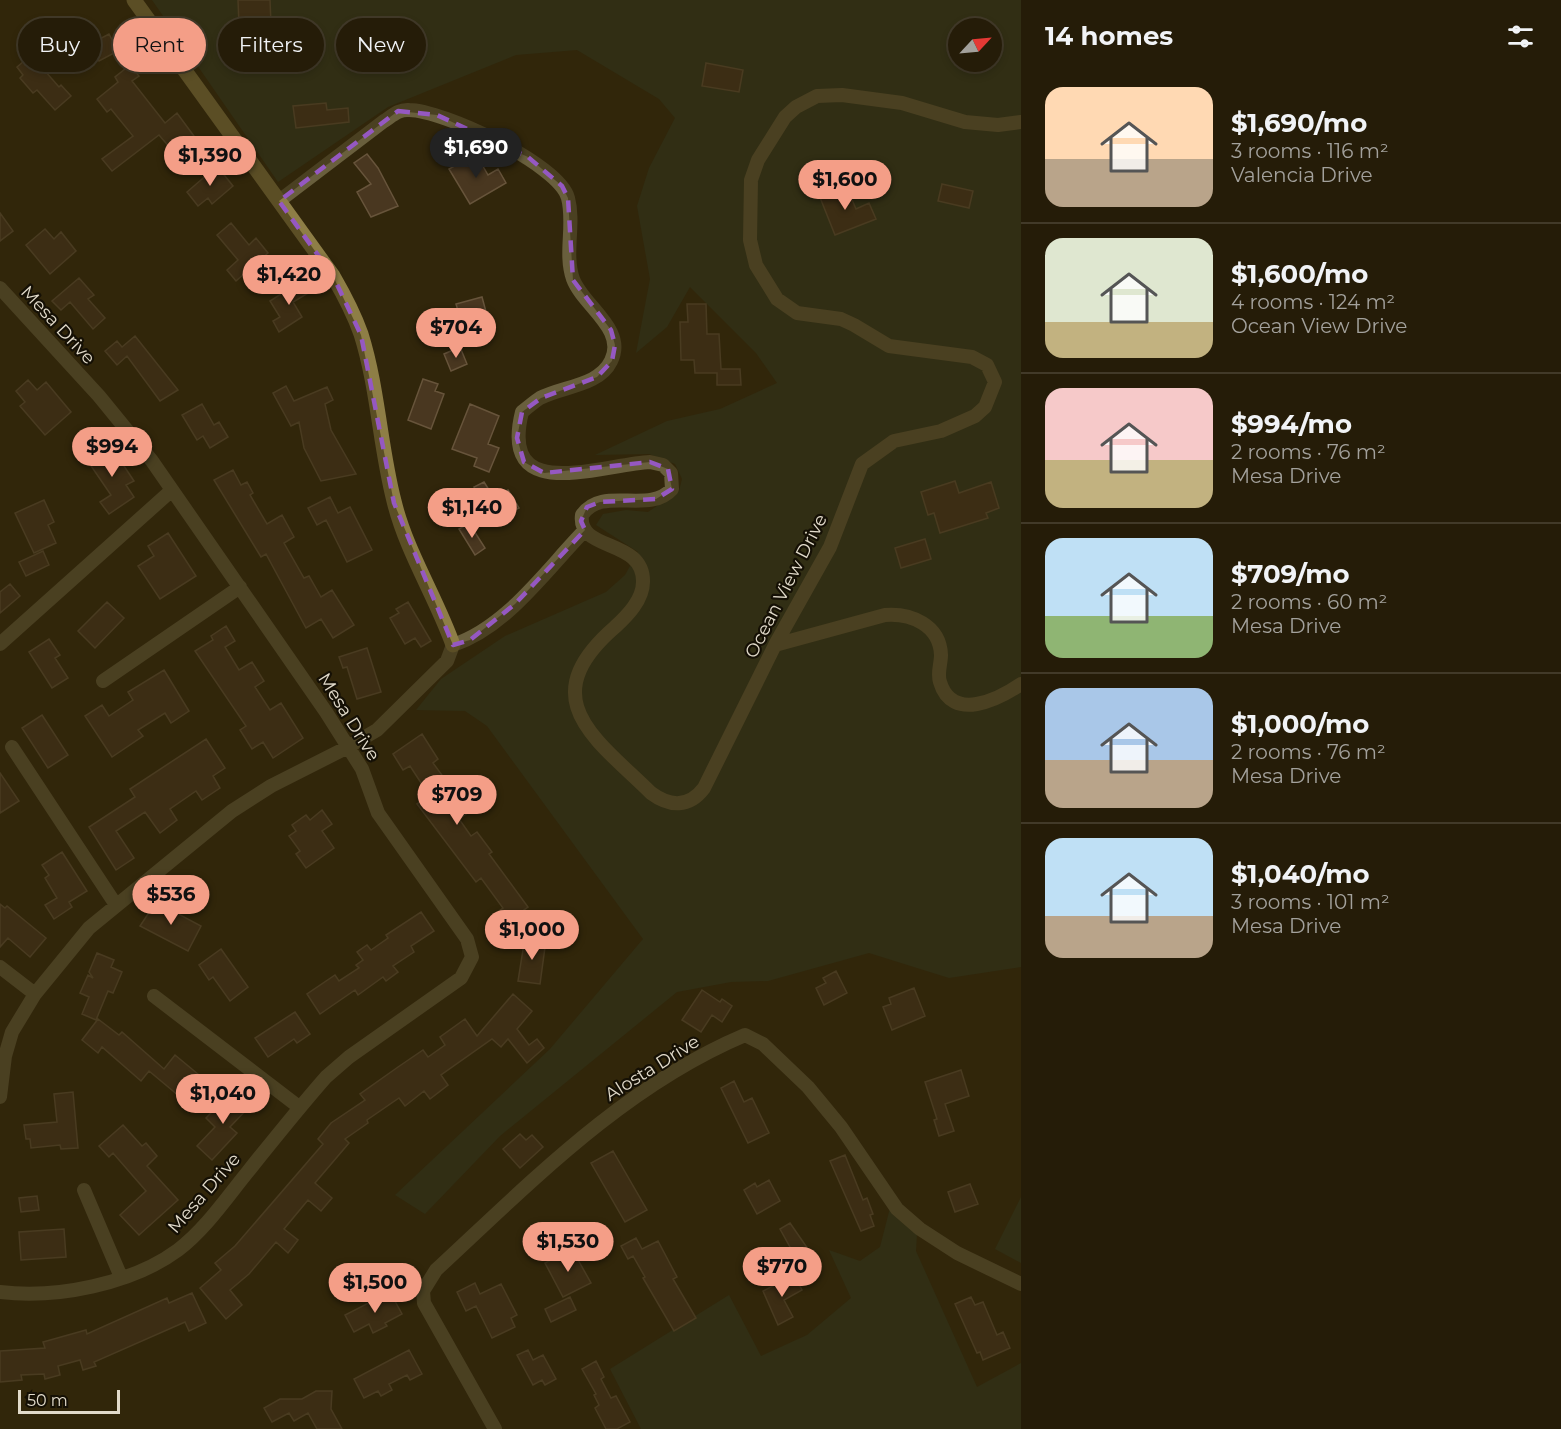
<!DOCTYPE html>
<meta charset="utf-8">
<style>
:root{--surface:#251c08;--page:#312916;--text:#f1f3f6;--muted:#a3a19c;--line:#423a29;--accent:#f49e87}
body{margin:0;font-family:Montserrat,sans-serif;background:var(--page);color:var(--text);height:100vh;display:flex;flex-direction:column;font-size:22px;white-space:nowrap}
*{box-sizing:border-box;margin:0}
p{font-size:20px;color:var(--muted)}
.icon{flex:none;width:33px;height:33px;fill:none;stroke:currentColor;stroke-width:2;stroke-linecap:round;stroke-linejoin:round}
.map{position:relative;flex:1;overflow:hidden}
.drawer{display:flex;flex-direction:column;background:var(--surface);width:540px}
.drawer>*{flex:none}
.top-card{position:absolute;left:18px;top:18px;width:570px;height:54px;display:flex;gap:12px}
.needle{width:39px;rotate:64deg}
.fabs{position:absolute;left:948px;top:18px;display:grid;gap:12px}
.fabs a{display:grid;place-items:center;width:54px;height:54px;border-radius:50%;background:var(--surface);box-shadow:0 3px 9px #0003,0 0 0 2px var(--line);font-size:30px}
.scale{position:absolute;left:18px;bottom:15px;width:102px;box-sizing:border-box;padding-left:6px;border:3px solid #e2dbcb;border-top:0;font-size:16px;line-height:21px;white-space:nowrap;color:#e2dbcb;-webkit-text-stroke:4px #151005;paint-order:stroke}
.price{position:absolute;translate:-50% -51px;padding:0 14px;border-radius:21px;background:var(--accent);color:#111;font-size:20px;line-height:39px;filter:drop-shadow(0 2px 3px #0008)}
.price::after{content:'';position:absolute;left:50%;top:36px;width:18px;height:14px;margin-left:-9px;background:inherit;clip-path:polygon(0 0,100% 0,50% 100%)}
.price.selected{background:#222;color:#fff}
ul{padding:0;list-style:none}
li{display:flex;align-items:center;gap:18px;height:150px;padding:0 24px}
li+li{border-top:2px solid var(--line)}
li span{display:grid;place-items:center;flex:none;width:168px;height:120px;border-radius:18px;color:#555}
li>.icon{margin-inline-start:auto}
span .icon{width:72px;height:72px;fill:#fffc;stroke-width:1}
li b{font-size:26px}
h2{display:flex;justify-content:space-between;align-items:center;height:72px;padding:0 24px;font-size:26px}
.tag{padding:0 21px;border-radius:27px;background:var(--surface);box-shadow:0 3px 9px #0003,0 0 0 2px var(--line);font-size:21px;line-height:54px}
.tag.selected{background:var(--accent);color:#111}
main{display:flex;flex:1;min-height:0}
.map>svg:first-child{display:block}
</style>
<main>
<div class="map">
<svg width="1021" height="1429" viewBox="0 0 1021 1429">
<rect width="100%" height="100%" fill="#31260b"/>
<!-- green -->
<path fill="#31381f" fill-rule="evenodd" d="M152 0H1021V967L949 978 869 953 768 981 731 982 677 992 500 1136 425 1214 395 1195 550 1049 643 939 487 726 465 711 416 710 441 679 505 636 606 592 625 575 638 552 596 525 603 514 626 510 648 512 679 491 682 479 675 464 649 454 595 455 667 421 720 409 777 383 756 353 690 287 667 327 636 353 650 279 637 206 649 168 675 118 659 99 577 50 516 55 388 107 278 182ZM958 28H992V62H958Z
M1021 1197V1263L995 1249Z
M890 1208 917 1234 916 1251 977 1387 1021 1363V1429H641L610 1369 729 1295 761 1356 807 1335 851 1298 829 1250 860 1261 880 1247Z"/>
<!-- building -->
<path fill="#493720" stroke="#67543b" stroke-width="1.5" d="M238 0H270L271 24 239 25Z
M71 17 89 41 70 55 49 27 60 19 63 23Z
M109 34 118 51 99 61 90 44Z
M31 55 59 87 61 85 71 96 55 110 37 90 33 93 20 78 23 75 17 67Z
M706 63 743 70 739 92 702 86Z
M130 65 139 76 132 81 165 123 177 113 202 147 183 163 159 135 112 171 102 159 133 136 111 109 107 112 97 99 118 82 115 77Z
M326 103 327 110 348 108 349 122 296 128 293 106Z
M367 154 378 168 398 206 371 217 357 192 371 184 354 163Z
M476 154 488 175 498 169 506 183 470 204 449 169Z
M217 166 233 186 212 204 208 198 198 206 187 192Z
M942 184 973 191 969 208 938 201Z
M841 186 845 197 850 195 856 209 869 203 876 219 835 235 819 195Z
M0 213 13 231 0 241Z
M231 223 249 245 256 238 268 253 236 281 227 270 238 260 217 235Z
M45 229 54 239 61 232 76 251 50 274 26 245Z
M79 278 94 295 88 299 105 318 93 329 70 302 61 310 52 301Z
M303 280 310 292 293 302 302 317 279 332 273 321 280 317 270 301Z
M482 297 492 334 467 341 456 304Z
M687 304H706L707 334H719L721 369H740L741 385H717V373H695L694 360H681L680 322H688Z
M135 336 178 390 160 401 127 356 117 365 105 351 117 341 122 347Z
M460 347 467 364 451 371 444 354Z
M423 379 438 384 435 391 444 394 431 429 408 420Z
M28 380 37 390 46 382 71 412 45 435 20 406 25 402 16 391Z
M286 386 294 401 327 387 333 400 325 404 331 430 356 474 321 481 304 448 299 422 291 426 273 393Z
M202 404 214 425 219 422 228 437 210 448 203 436 197 440 182 415Z
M470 404 499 416 488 444 499 448 489 472 474 466 477 458 452 449Z
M110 445 134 481 126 485 134 497 109 514 100 502 111 495 87 460Z
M233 470 241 485 247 482 253 493 250 495 267 524 282 515 294 537 284 543 304 578 309 576 321 597 332 590 354 625 333 638 321 619 306 628 266 554 261 557 214 480Z
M955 481 959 493 991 482 999 508 986 513 988 518 940 533 934 513 928 515 921 492Z
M484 482 494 498 508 490 519 508 506 515 503 510 490 518 474 487Z
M330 497 338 513 350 507 372 550 347 562 326 520 317 525 308 508Z
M44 500 54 522 48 525 56 543 34 553 15 513Z
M469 523 485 548 475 555 459 529Z
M168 533 196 576 160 599 138 566 154 556 148 546Z
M925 539 931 559 901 568 895 548Z
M43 551 49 565 26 576 19 562Z
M10 584 20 596 0 613V592Z
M107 602 124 618 95 648 78 631Z
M408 602 431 641 421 647 415 638 405 644 390 618 399 613 396 609Z
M226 626 235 641 225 647 239 670 252 662 264 681 255 687 270 710 281 703 303 738 273 758 263 742 252 749 240 730 246 726 195 651 213 640 211 636Z
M49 639 60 655 55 658 68 678 52 688 29 652Z
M367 648 381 692 357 699 347 667 343 668 339 657Z
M164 670 189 711 171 723 165 713 138 730 143 736 112 757 85 716 102 705 109 716 133 700 128 692Z
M42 715 68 755 48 768 22 728Z
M422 734 438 759 433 763 469 812 459 819 471 836 477 832 492 852 489 854 528 907 507 922 499 911 503 908 481 878 476 882 417 804 429 795 410 766 403 770 393 754Z
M206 739 225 768 213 776 220 788 202 800 196 791 170 809 177 820 160 833 145 812 116 831 134 858 116 870 89 827 135 797 130 789Z
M0 773 19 801 0 813Z
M322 810 332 824 322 831 334 848 306 868 296 854 300 851 289 836 296 831 292 825 306 815 310 820Z
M62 852 87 891 69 902 72 907 54 919 45 905 57 898 45 878 49 875 42 865Z
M158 899 171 906 169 909 201 926 188 951 140 926Z
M0 904 5 908 7 906 46 938 30 957 8 938 0 947Z
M421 912 434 931 411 946 414 952 393 966 398 972 386 981 383 977 358 995 355 990 320 1014 307 994 335 975 339 981 359 968 356 965 363 960 357 952 367 945 371 950 388 938 386 935Z
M525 937 546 940 540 984 518 981Z
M221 949 248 987 230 1001 213 977 209 980 199 965Z
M97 953 114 960 111 967 122 972 113 993 108 991 96 1020 82 1014 89 997 80 993 88 975 93 978 89 972Z
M836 971 847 993 824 1005 816 988 826 983 823 978Z
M914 988 925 1016 892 1030 883 1007 891 1004 889 998Z
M702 990 720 1002 722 999 732 1006 722 1022 712 1015 701 1032 682 1020Z
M513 994 532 1011 517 1029 529 1045 537 1039 544 1048 527 1063 508 1039 501 1047 492 1039 441 1075 448 1085 430 1099 424 1091 405 1106 399 1098 367 1120 368 1123 345 1139 349 1143 315 1183 332 1198 321 1211 308 1200 284 1229 298 1240 288 1253 276 1242 249 1274 230 1290 242 1305 226 1319 200 1288 221 1270 215 1263 235 1246 323 1144 318 1139 331 1123 365 1100 360 1094 398 1067 423 1050 428 1057 445 1045 440 1037 465 1019 477 1036Z
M295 1012 310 1034 297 1043 294 1039 268 1057 255 1038Z
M98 1019 119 1035 122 1032 164 1069 175 1055 210 1084 191 1106 149 1071 141 1081 102 1047 98 1053 82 1040Z
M961 1070 969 1096 945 1104 954 1131 939 1136 934 1120 937 1119 925 1082Z
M734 1081 744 1102 752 1098 769 1133 748 1143 721 1088Z
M232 1091 249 1107 230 1127 237 1133 212 1160 197 1146 215 1127 206 1118Z
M73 1092 78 1148 61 1149 60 1145 31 1148 30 1139H26L24 1125 57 1122 54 1094Z
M123 1125 142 1146 146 1143 157 1156 147 1166 178 1200 139 1235 120 1215 146 1191 113 1153 109 1157 99 1146Z
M520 1134 526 1140 532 1135 543 1147 520 1168 503 1149Z
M613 1151 647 1210 625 1222 591 1163Z
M845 1155 863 1200 867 1198 873 1214 870 1215 874 1226 861 1231 830 1161Z
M769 1180 780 1201 757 1214 744 1190 755 1183 757 1187Z
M970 1184 978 1204 955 1212 948 1192Z
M37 1196 39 1210 21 1212 19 1198Z
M790 1223 808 1249 795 1256 780 1229Z
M64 1229 66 1257 21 1260 19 1232Z
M636 1238 642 1249 658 1241 677 1277 673 1279 696 1318 674 1331 643 1278 645 1277 633 1256 628 1259 621 1246Z
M572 1249 591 1283 563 1297 545 1263Z
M794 1275 802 1290 784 1300 793 1317 778 1325 763 1291Z
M475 1283 480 1294 501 1284 517 1315 511 1318 515 1327 492 1338 476 1306 466 1311 457 1292Z
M390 1292 402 1314 385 1323 387 1326 373 1333 369 1324 354 1332 345 1315Z
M192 1293 206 1323 189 1331 185 1322 94 1362 96 1366 83 1370 80 1360 58 1366 60 1375 45 1379 44 1374 21 1375 22 1380 0 1382V1351L45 1348 43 1342 86 1330 87 1334 167 1298 169 1303Z
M570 1297 576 1310 551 1322 545 1309Z
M971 1297 975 1305 983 1302 997 1335 1003 1332 1010 1348 983 1360 980 1352 977 1353 955 1304Z
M409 1350 422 1374 410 1380 407 1375 389 1384 392 1390 381 1396 378 1391 364 1398 354 1379Z
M528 1350 533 1360 543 1355 556 1379 545 1385 542 1380 533 1385 517 1355Z
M596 1361 604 1377 601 1379 611 1398 616 1396 630 1422 617 1429H606L595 1408 599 1405 594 1395 596 1394 582 1369Z
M316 1391H332L331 1409 342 1429H317L308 1413 294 1421 289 1413 272 1422 264 1408 280 1399H302Z"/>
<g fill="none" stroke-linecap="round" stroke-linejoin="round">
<!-- street -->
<path stroke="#695f3d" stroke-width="14" d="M279 201 384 121C392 116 399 109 409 110 442 110 559 164 568 198 575 224 564 253 573 279 583 306 627 329 611 361 599 386 563 386 540 398 534 402 528 407 522 412 499 505 598 465 650 462L663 465 671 473 672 489C649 515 602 485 582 515 577 552 644 538 643 582 643 600 627 616 615 627 532 699 595 738 651 793 670 807 689 808 704 788L775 645 830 547 862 464 894 441 941 431 975 416 985 407 995 382 987 365 972 357 889 346 854 325 841 319 797 313 777 299 756 265 750 240 751 180 758 160 785 117 796 107 817 96 842 95 902 103 965 122 998 125 1021 122
M0 288 99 396 152 461 326 712 362 769 378 813 467 939 472 957 461 978 349 1057 326 1077C297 1110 270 1144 242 1179 223 1203 203 1231 178 1250 132 1284 56 1299 0 1292
M0 644 172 490
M775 645 885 615C911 613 940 625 941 655 941 664 937 673 940 682 952 723 999 699 1021 684
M103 681 240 587
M12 747 116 905
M0 967 35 994
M154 996 299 1107
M0 1097 5 1056 12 1032 35 994 89 928 232 811 271 786 348 747 377 730 447 661 453 645C507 627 546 570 585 530
M84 1190 121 1277
M495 1429 424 1303 423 1291 436 1270C531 1182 624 1086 745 1035L763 1044 808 1087 841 1127 897 1209 920 1229 957 1253 1021 1284"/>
<!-- secondary -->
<path stroke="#8e7e46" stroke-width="15" d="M134 0 333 276C344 295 354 314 361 334 378 388 380 447 394 501 406 551 436 597 453 645"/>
</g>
<!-- marked area -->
<path d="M0 0H1021V1429H0ZM398 111 437 115 528 157 562 186 568 198 573 280 611 330 615 345 612 361 597 377 541 398 522 412 517 438 524 462 544 473 650 462 668 469 672 489 656 499 600 502 587 507 581 521 585 530 515 604 470 640 453 645 394 503 361 335 333 276 279 201Z" fill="#31260b" fill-opacity=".55" fill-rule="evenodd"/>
<path fill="none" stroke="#9558c2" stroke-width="4.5" stroke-dasharray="12 8" stroke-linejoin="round" d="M398 111 437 115 528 157 562 186 568 198 573 280 611 330 615 345 612 361 597 377 541 398 522 412 517 438 524 462 544 473 650 462 668 469 672 489 656 499 600 502 587 507 581 521 585 530 515 604 470 640 453 645 394 503 361 335 333 276 279 201Z"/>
<g text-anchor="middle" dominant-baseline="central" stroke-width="4.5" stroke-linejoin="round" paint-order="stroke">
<!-- street labels -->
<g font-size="18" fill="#e2dbcb" stroke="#151005">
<text transform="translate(58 325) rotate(47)">Mesa Drive</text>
<text transform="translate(786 586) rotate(-63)">Ocean View Drive</text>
<text transform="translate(349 717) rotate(58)">Mesa Drive</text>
<text transform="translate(652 1068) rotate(-32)">Alosta Drive</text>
<text transform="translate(204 1193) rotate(-49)">Mesa Drive</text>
</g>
</g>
</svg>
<div class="fabs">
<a><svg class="needle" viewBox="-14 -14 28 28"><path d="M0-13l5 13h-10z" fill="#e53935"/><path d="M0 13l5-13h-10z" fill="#a3a19c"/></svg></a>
</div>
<div class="scale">50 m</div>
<b class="price selected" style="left:476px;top:179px">$1,690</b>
<b class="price" style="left:210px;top:187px">$1,390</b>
<b class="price" style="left:845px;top:211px">$1,600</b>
<b class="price" style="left:289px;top:306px">$1,420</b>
<b class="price" style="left:456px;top:359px">$704</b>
<b class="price" style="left:112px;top:478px">$994</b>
<b class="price" style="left:472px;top:539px">$1,140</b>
<b class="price" style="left:457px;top:826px">$709</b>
<b class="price" style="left:171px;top:926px">$536</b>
<b class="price" style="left:532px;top:961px">$1,000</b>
<b class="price" style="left:223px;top:1125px">$1,040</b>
<b class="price" style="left:568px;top:1273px">$1,530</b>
<b class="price" style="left:782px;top:1298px">$770</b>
<b class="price" style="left:375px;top:1314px">$1,500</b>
<div class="top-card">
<a class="tag">Buy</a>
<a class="tag selected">Rent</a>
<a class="tag">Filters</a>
<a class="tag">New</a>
</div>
</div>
<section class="drawer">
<h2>14 homes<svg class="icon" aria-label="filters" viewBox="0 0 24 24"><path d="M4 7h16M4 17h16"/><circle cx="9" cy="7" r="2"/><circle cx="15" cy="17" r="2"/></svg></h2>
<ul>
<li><span style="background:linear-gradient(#ffd9b3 60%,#b9a48a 0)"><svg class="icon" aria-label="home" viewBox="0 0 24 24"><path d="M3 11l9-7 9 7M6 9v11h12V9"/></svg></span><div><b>$1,690/mo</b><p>3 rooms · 116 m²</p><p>Valencia Drive</p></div></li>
<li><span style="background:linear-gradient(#dfe7d0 70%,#c2b280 0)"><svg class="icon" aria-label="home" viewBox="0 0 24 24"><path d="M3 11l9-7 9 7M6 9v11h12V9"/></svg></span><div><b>$1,600/mo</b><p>4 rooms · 124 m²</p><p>Ocean View Drive</p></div></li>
<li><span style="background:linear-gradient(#f6c9c9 60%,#c2b280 0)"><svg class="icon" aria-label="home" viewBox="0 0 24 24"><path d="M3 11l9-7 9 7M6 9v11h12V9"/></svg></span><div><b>$994/mo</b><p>2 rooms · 76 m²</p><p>Mesa Drive</p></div></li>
<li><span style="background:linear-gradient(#bfe0f5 65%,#8fb573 0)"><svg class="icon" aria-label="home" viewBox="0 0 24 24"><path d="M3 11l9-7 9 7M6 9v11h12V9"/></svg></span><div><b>$709/mo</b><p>2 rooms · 60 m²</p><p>Mesa Drive</p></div></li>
<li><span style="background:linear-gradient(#a9c7e8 60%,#b9a48a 0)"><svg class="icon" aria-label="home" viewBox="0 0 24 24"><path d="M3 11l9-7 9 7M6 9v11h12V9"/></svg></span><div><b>$1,000/mo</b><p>2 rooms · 76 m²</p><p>Mesa Drive</p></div></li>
<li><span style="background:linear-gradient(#bfe0f5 65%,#b9a48a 0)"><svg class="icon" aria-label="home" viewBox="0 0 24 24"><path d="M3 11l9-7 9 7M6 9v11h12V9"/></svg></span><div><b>$1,040/mo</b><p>3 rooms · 101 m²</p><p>Mesa Drive</p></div></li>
</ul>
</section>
</main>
